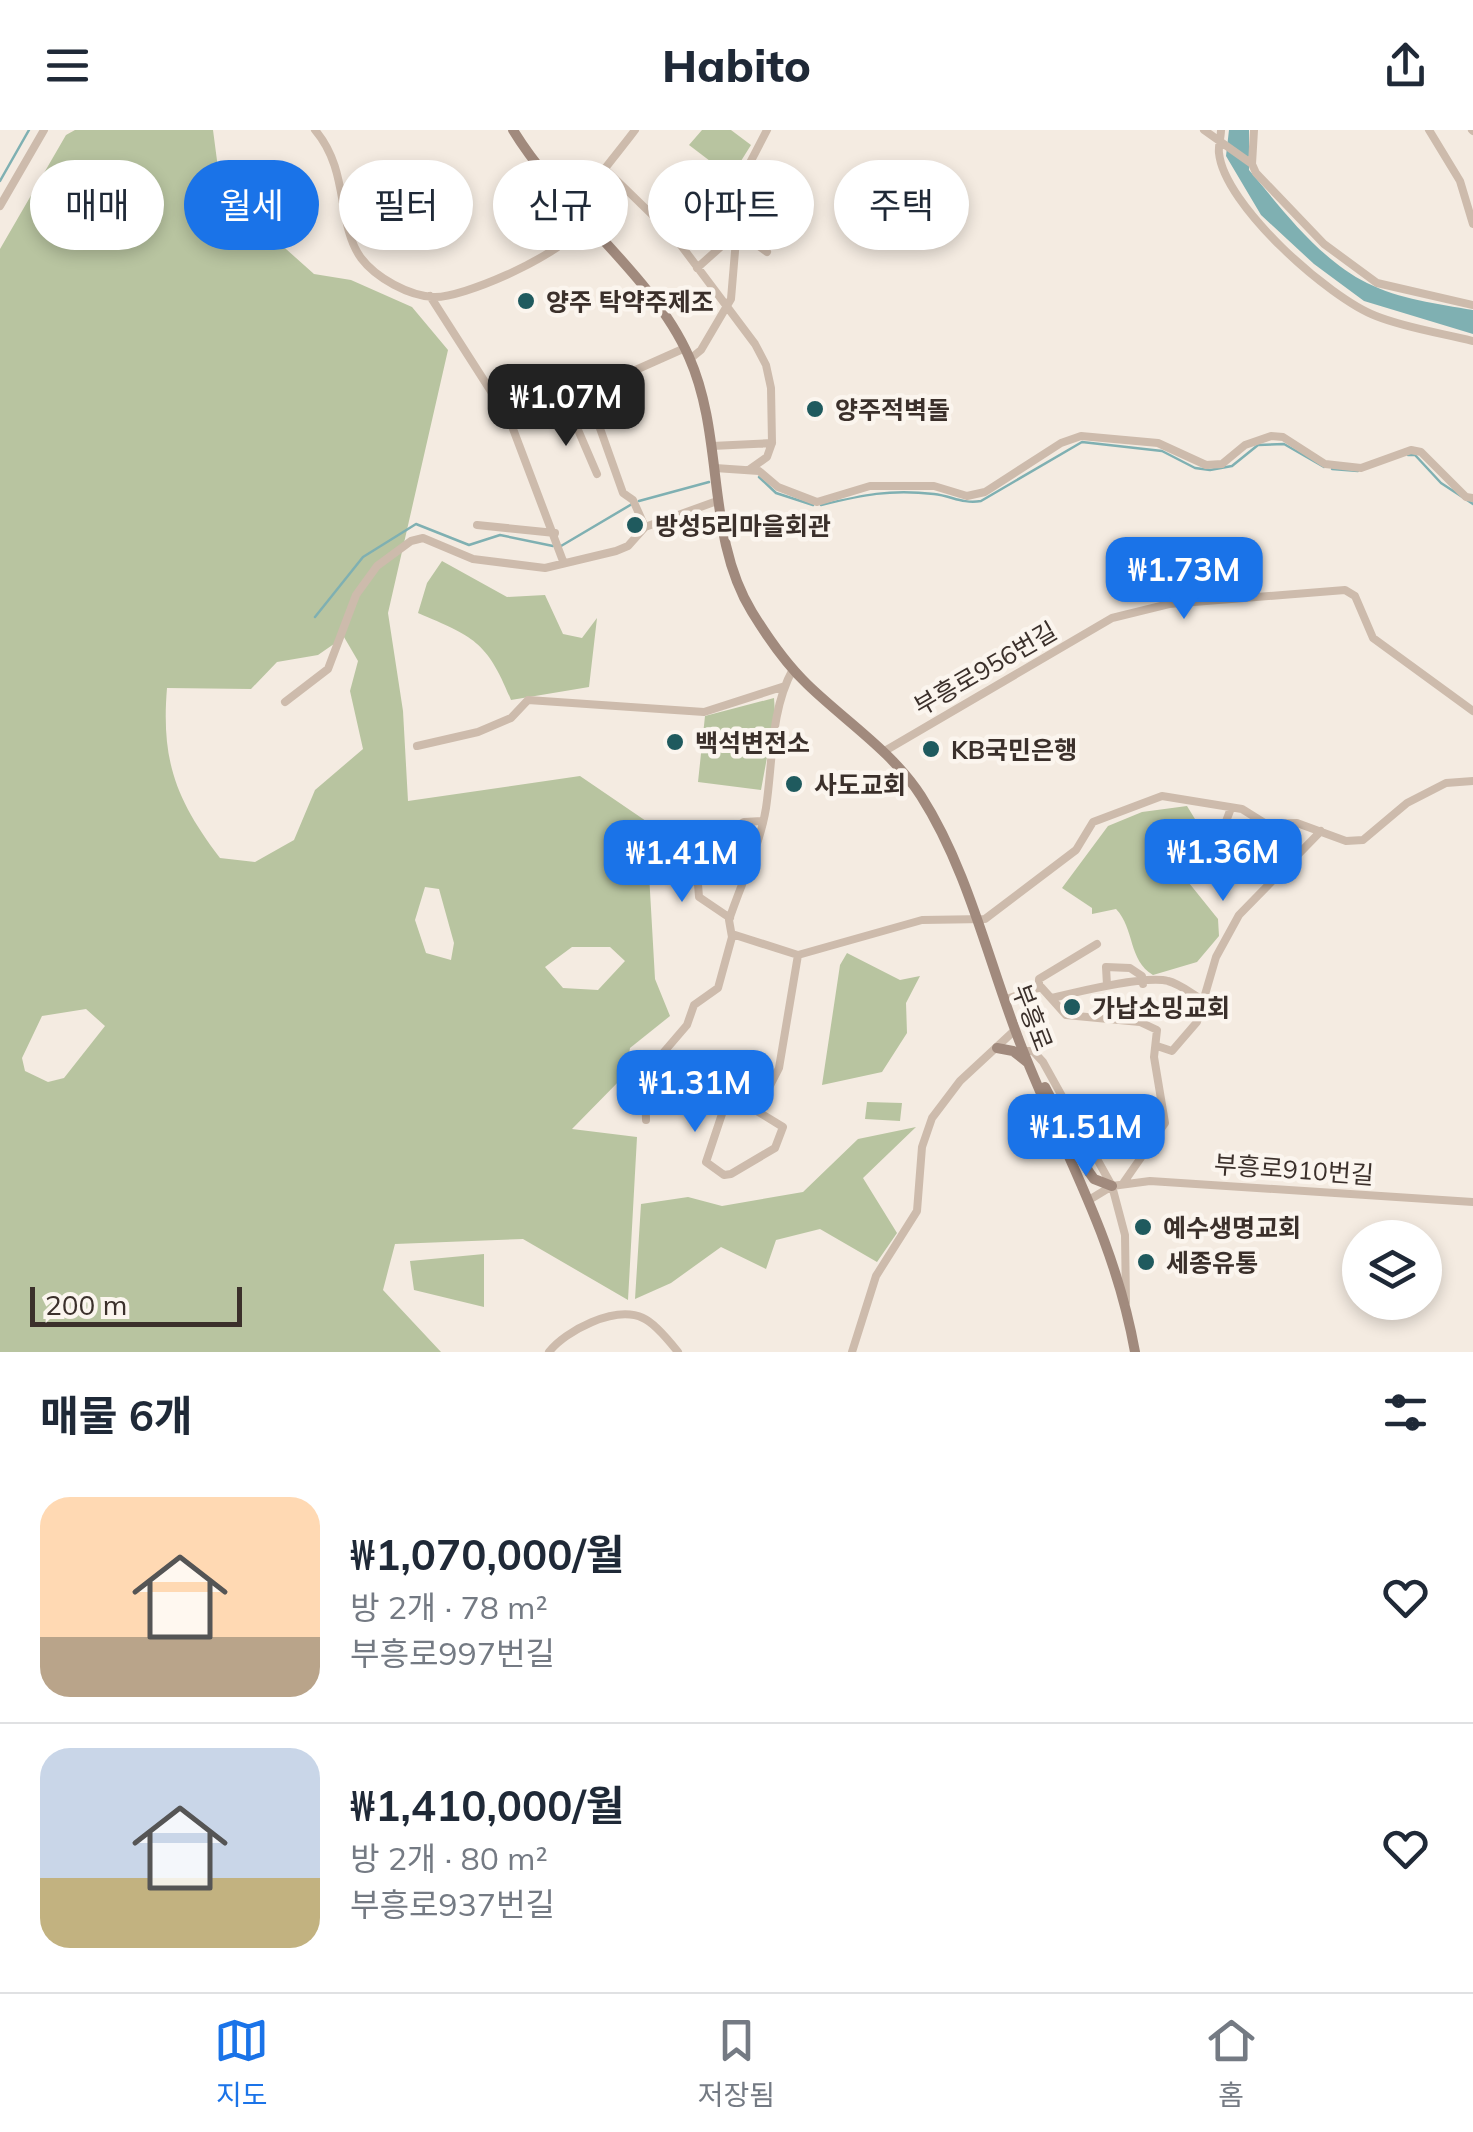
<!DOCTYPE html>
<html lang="ko">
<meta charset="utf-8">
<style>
:root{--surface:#fff;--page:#f6f6f7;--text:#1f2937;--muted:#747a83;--line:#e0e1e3;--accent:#1a73e8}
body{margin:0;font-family:Mulish,"Noto Sans KR",sans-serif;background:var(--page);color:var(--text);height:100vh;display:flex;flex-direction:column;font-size:38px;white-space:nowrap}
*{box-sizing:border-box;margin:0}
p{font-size:32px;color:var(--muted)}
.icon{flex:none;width:55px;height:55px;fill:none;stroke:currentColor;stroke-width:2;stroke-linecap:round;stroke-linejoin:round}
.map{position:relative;height:1222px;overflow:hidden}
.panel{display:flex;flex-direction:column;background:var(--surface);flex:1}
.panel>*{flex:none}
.top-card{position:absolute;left:30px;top:30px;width:1415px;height:90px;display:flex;gap:20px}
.buttons{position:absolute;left:1342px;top:1090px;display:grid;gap:20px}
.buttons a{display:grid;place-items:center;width:100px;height:100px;border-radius:50%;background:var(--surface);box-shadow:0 5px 15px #0003;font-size:50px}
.scale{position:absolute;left:30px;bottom:25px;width:212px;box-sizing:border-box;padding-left:10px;border:5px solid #3b302b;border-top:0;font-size:28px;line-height:35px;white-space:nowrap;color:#3b302b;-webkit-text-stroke:8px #fbf5ee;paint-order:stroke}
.price{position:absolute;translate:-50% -85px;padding:0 22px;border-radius:20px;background:var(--accent);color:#fff;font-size:32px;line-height:65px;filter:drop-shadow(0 2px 5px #0008)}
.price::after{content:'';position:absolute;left:50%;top:60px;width:30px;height:22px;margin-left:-15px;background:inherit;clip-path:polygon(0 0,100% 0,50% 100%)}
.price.on{background:#222;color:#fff}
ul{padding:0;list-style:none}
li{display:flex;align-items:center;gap:30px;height:250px;padding:0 40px}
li+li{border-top:2px solid var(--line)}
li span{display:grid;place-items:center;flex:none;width:280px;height:200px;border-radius:30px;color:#555}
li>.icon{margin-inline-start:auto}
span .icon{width:120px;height:120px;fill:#fffc;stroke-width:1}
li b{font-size:42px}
h2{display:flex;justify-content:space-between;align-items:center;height:120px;padding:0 40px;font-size:42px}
.tag{padding:0 35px;border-radius:45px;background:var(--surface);box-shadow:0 5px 15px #0003;font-size:35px;line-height:90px}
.tag.on{background:var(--accent);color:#fff}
header{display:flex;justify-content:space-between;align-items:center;height:130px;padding:0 40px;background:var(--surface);font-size:45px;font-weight:800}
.dock{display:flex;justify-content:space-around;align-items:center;height:140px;border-top:2px solid var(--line);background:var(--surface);font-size:28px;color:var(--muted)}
.dock a{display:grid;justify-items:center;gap:5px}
.dock .on{color:var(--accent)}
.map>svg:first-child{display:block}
</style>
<header><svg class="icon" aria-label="menu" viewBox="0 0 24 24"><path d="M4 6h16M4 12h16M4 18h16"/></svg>Habito<svg class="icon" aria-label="share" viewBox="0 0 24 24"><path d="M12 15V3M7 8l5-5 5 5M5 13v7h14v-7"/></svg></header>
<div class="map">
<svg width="1473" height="1222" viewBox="0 0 1473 1222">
<rect width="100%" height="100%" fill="#f4ebe1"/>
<!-- green -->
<path fill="#b8c4a0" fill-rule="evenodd" d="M75 0H213L221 61 314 144 351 150 412 177 448 220 388 483 403 581 408 671 580 646 646 691 655 849 670 886 630 918 625 945 572 999 637 1007 628 1170 523 1109 395 1114 383 1160 441 1222H0V119L66 5ZM344 507 358 531 350 561 363 619 315 660 294 710 255 732 220 728C176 670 161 631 167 558L251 559 277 532 318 525ZM425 757 439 759 454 813 451 830 426 823 415 790ZM572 817H610L625 831 598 860 563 858 545 837ZM86 879 105 896 64 948 48 952 25 941 22 928 42 886Z
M702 0H731L751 15 731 47 689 15Z
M442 431 507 467 545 465 563 504 582 508 597 488 589 557 511 570C487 511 474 507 418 483L427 453Z
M774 568 775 584 761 660 698 652 705 586Z
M1187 676 1206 707 1185 748 1218 789 1219 806 1197 832 1153 845C1128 830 1135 799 1116 779L1092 784V778L1062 758 1108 696 1142 682Z
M847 823 900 850 920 846 906 873 907 903 882 942 822 955 840 835Z
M867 972 902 973 900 991 865 989Z
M916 997 863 1048 897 1103 877 1132 820 1099 776 1110 766 1139 721 1117 671 1153 635 1169 641 1074 688 1067 722 1076 803 1062 858 1009Z
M484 1124V1177L414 1160 410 1131Z"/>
<!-- water -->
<path fill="#7fb0b2" d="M1229 0H1249V40C1283 80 1319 129 1367 153 1399 169 1438 174 1473 180V204L1364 171 1314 134 1261 85 1226 26Z"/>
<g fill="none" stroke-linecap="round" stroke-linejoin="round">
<!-- stream -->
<path stroke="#7fb0b2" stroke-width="2.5" d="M0 51 29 0
M1408 325H1415L1441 353 1473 374
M1332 339 1358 341
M759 347 776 363 813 375
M639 371 709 352
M821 375C863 365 889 359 934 364 952 366 962 374 981 371L1082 312 1162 321 1195 338 1210 340 1232 336 1258 315 1284 314 1324 337
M561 416 632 374
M315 487 363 427 416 394 469 415 500 405 553 416"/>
<!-- minor -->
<path stroke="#cdbbac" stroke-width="8" d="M315 0C350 41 336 93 361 128 376 148 409 166 434 167 463 168 555 127 572 104 580 93 579 79 585 68 598 44 619 22 635 0
M1204 0 1252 34 1256 43 1324 114 1377 153 1473 175
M1221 0C1221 7 1218 17 1219 23 1224 75 1329 168 1376 186 1406 198 1441 203 1473 211
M1429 0 1460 51 1473 94
M1472 0 1473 1
M1252 34 1254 0
M606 40 674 106 755 214 766 235 771 258 772 313 712 316
M0 76 44 0
M738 101 767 122
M697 138 725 113 738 114
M430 166 510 291 563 431
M690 229 701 220 731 169 741 50 767 0
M545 249 566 272 597 344
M586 259 623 363 633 370 645 397
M512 295 685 218
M715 338 759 341 778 357 817 372 870 356H934L967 366 985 362 1061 313 1081 306 1158 313 1206 335 1222 334 1245 315 1271 306 1283 307 1325 334 1361 338 1411 320 1421 322 1466 367 1473 368
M750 339 767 327 772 313
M477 395 555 403
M285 572 328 539 356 465 377 436 411 411 423 408 473 429 545 438 616 421 628 416 645 397 717 371
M417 616 478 602 511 588 528 570 704 582 785 556
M883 622 1112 488 1169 474 1345 460 1355 466 1373 508 1473 581
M1218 713 1231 678
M683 725 688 745 698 754 699 767 730 788
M653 736 695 721 744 692 762 691
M732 804 798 825 922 790 985 789 1076 720 1093 692 1162 666 1242 679 1266 694 1297 693 1346 711 1363 710 1407 673 1446 653 1473 651
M1107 855 1106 837 1130 838 1142 846 1143 854
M1039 856V849L1097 814
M1052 868C1076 862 1147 845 1168 851 1180 854 1192 864 1203 870
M1004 870 1041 857 1066 885 1140 892 1157 900 1154 927 1165 993 1124 1052
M1157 916 1172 921 1197 892 1216 827 1239 785 1321 701
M1023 921H1033L1043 932 1112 1056 1125 1105 1126 1172
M757 981 783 997 775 1018 731 1044 724 1045 706 1032 726 972 757 981 779 938 798 825
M646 990 645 944 687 895 694 875 718 858 732 807 729 790C741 754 760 715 766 678 773 632 770 581 793 539
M1089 1070 1112 1056 1150 1051 1473 1072
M549 1222C565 1201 615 1175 643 1188 655 1193 670 1212 678 1222
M852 1222 876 1146 917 1081 922 1017 932 988 960 951 1015 900"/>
<!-- secondary -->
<path stroke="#a18a7d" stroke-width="10" d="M513 0C560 78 654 146 689 227 725 308 705 405 752 482 768 508 786 534 807 554 845 591 892 621 921 666 969 741 989 835 1022 918 1064 1025 1114 1105 1135 1222
M997 918 1013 921 1027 932
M1045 957 1089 1042 1094 1049 1112 1056"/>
</g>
<!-- markers -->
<g fill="#1f5a5e" stroke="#fbf5ee" stroke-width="4">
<circle cx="526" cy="171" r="10"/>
<circle cx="815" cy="279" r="10"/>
<circle cx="635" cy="395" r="10"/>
<circle cx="675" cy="612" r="10"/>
<circle cx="931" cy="619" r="10"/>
<circle cx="794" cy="654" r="10"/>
<circle cx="1072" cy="877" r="10"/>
<circle cx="1143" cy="1097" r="10"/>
<circle cx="1146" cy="1132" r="10"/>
</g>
<g text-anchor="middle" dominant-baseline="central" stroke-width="9" stroke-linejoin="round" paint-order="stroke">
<!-- poi labels -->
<g font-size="25" font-weight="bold" fill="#3b302b" stroke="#fbf5ee" text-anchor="start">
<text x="546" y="171">양주 탁약주제조</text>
<text x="835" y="279">양주적벽돌</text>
<text x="655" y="395">방성5리마을회관</text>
<text x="695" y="612">백석변전소</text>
<text x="951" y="619">KB국민은행</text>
<text x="814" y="654">사도교회</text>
<text x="1092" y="877">가납소밍교회</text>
<text x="1163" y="1097">예수생명교회</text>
<text x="1166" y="1132">세종유통</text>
</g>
<!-- street labels -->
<g font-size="25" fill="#3b302b" stroke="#fbf5ee">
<text transform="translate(985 538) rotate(-30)">부흥로956번길</text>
<text transform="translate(1033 887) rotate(69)">부흥로</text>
<text transform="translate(1294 1039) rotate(4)">부흥로910번길</text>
</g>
</g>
</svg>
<div class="buttons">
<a><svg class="icon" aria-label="layers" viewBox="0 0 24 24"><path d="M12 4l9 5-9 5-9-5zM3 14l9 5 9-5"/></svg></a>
</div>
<div class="scale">200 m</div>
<b class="price on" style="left:566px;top:319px">₩1.07M</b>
<b class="price" style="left:1184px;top:492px">₩1.73M</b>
<b class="price" style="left:1223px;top:774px">₩1.36M</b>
<b class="price" style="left:682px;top:775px">₩1.41M</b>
<b class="price" style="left:695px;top:1005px">₩1.31M</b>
<b class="price" style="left:1086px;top:1049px">₩1.51M</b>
<div class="top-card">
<a class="tag">매매</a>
<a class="tag on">월세</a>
<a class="tag">필터</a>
<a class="tag">신규</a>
<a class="tag">아파트</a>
<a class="tag">주택</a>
</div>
</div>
<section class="panel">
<h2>매물 6개<svg class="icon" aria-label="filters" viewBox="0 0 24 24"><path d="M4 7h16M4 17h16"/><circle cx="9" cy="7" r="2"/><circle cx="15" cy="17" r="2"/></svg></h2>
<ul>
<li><span style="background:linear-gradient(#ffd9b3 70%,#b9a48a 0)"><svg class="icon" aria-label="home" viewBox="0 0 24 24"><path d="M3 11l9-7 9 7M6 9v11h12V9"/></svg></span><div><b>₩1,070,000/월</b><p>방 2개 · 78 m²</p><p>부흥로997번길</p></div><svg class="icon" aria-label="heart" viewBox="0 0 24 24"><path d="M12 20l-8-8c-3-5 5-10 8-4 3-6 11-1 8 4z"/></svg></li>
<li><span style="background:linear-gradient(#c9d6e8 65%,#c2b280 0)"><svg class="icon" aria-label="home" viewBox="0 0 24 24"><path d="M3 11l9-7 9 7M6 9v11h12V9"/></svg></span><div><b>₩1,410,000/월</b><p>방 2개 · 80 m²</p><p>부흥로937번길</p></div><svg class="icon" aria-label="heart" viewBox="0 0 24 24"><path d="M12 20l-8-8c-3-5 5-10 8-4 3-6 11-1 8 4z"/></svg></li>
</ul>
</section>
<nav class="dock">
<a class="on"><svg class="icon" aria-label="map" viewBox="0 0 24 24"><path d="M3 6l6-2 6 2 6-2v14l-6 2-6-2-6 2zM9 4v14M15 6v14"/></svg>지도</a>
<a><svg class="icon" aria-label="saved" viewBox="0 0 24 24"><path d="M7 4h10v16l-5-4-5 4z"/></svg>저장됨</a>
<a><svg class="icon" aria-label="home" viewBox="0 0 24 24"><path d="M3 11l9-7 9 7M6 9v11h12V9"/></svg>홈</a>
</nav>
